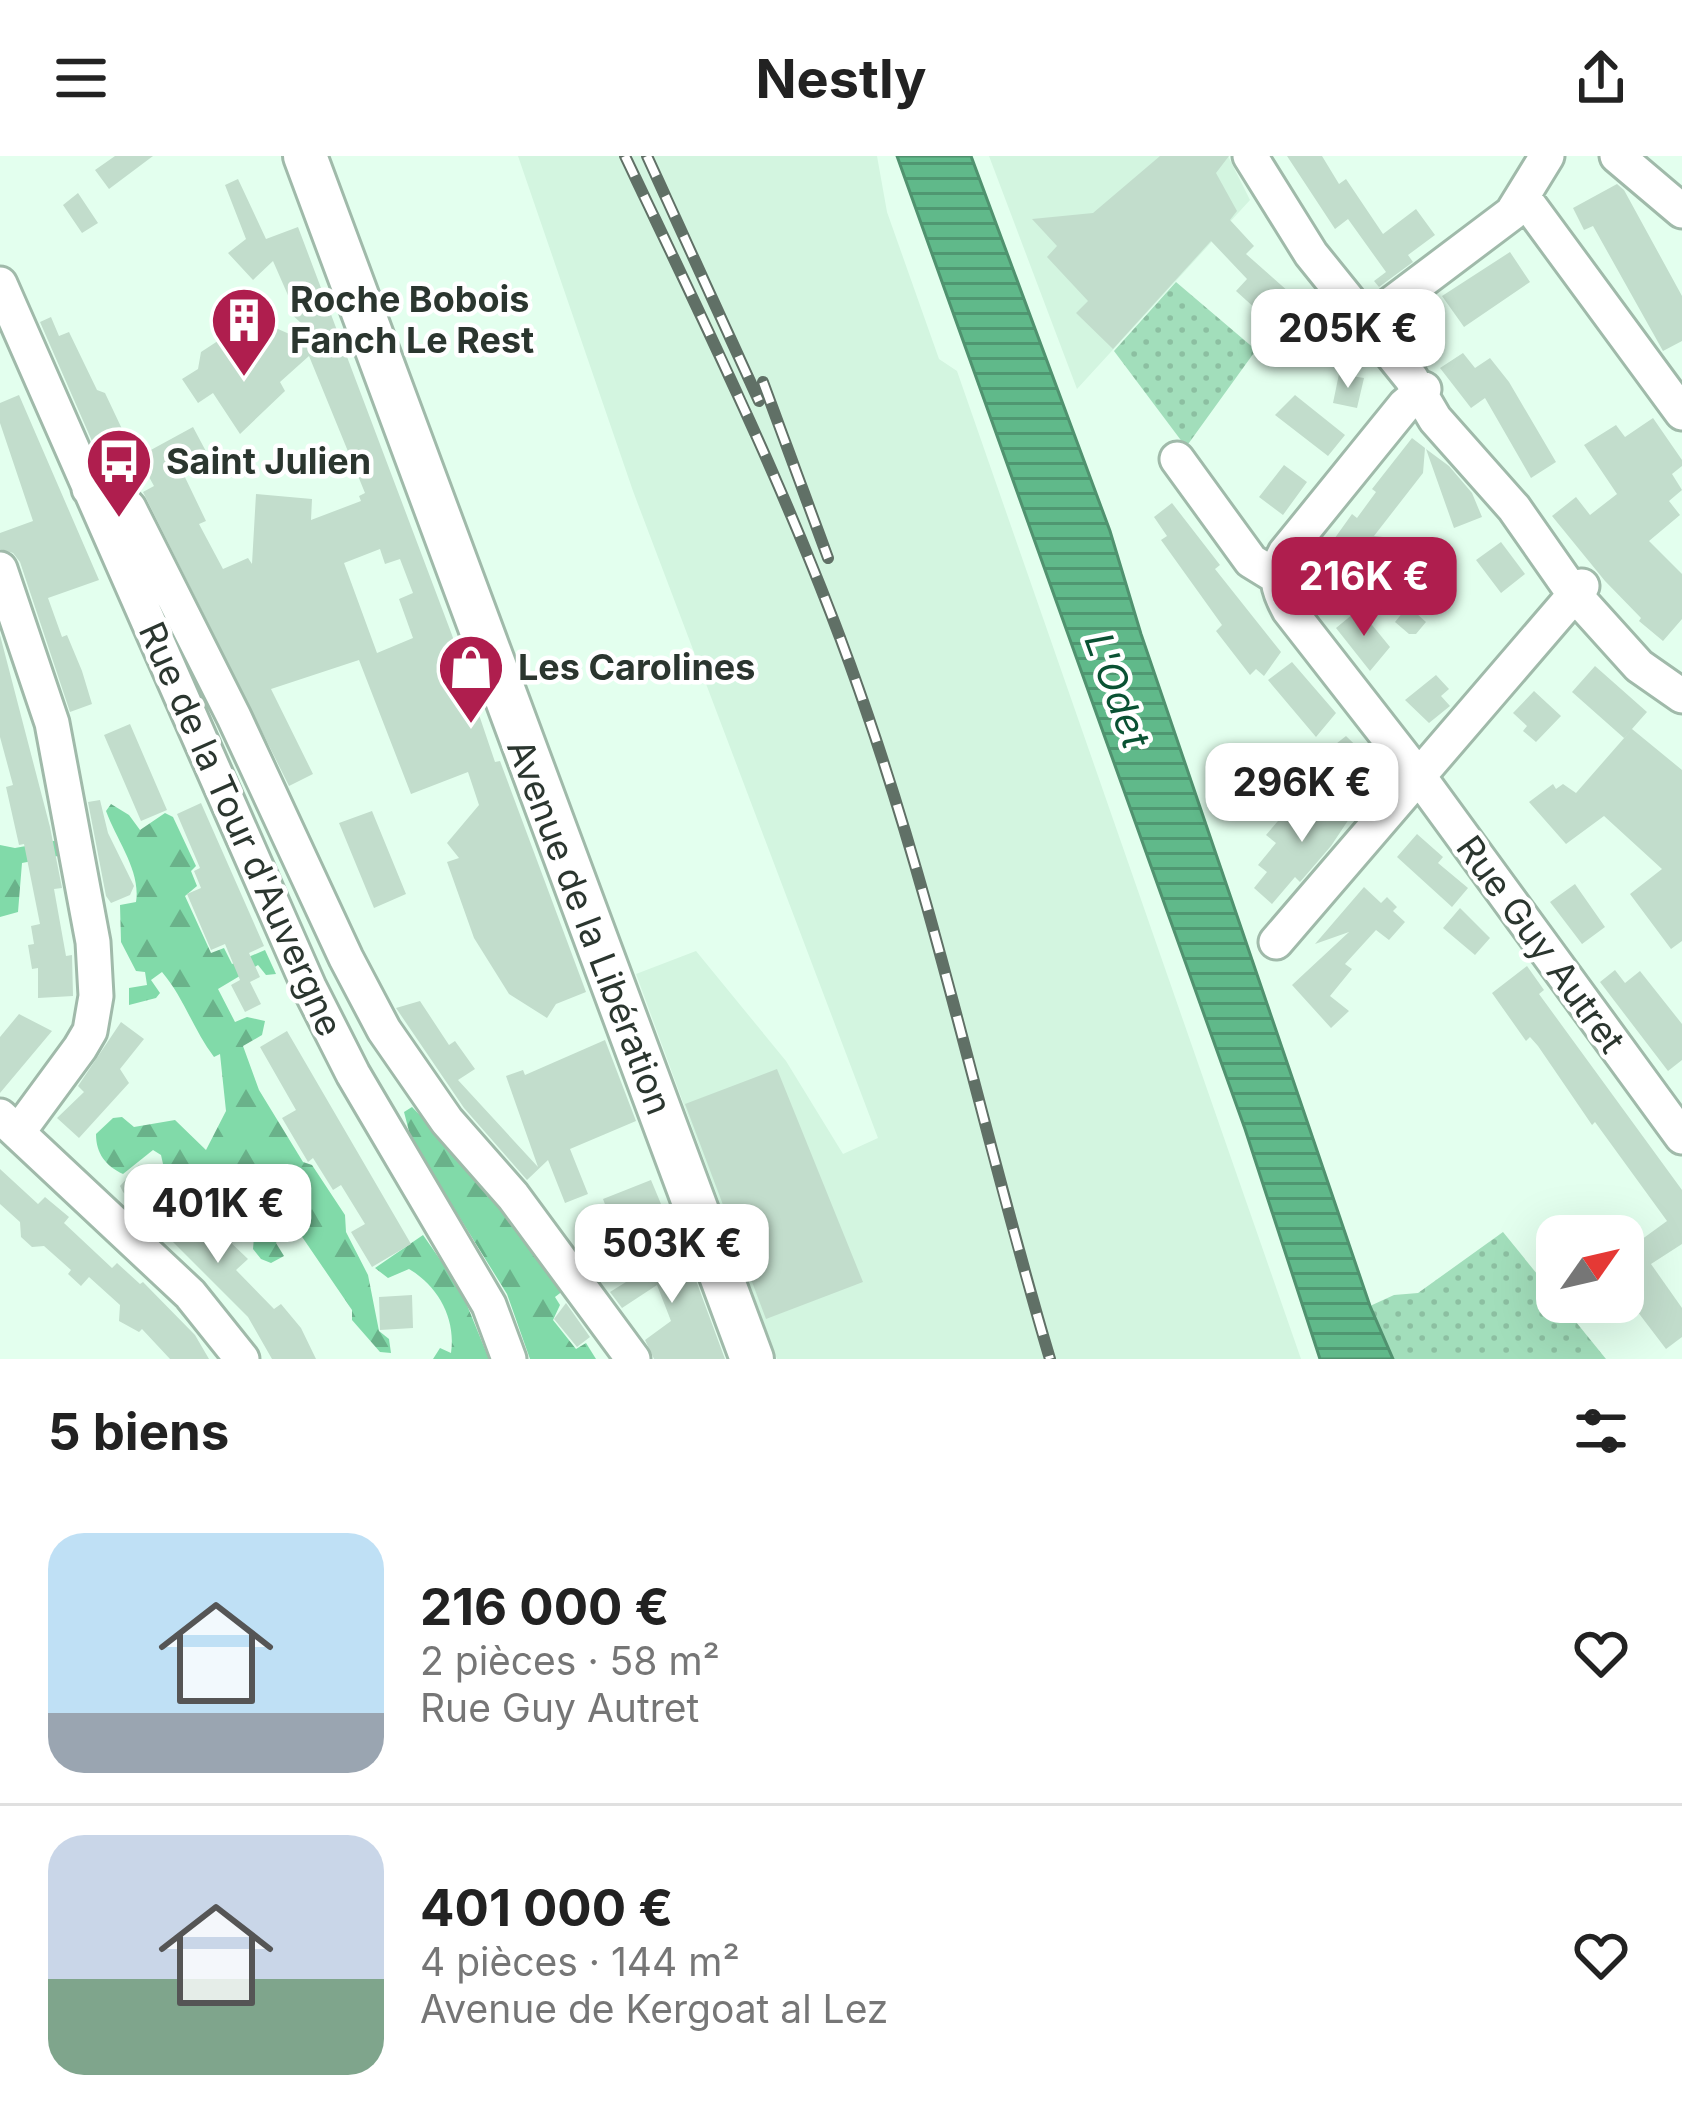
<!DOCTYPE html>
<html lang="fr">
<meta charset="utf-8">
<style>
:root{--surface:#fff;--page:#f6f6f6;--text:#222;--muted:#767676;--line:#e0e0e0;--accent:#af1e4e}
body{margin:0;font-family:Inter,sans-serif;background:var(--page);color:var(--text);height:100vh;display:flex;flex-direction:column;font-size:45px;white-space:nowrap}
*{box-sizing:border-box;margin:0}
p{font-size:39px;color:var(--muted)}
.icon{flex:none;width:66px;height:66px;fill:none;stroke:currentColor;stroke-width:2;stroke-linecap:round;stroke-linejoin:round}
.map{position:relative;height:1203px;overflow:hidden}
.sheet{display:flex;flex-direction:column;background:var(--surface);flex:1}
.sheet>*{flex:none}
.needle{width:78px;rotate:56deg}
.controls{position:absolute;left:1536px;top:1059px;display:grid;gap:24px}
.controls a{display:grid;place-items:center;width:108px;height:108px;border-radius:24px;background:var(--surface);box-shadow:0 12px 48px #0002;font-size:60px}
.price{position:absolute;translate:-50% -102px;padding:0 27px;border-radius:24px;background:#fff;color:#222;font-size:39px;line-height:78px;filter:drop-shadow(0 3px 6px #0008)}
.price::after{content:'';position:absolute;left:50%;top:72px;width:36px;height:27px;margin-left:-18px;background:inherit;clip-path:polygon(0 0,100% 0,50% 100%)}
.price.on{background:var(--accent);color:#fff}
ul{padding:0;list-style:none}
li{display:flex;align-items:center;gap:36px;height:300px;padding:0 48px}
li+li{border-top:3px solid var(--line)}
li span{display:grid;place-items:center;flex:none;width:336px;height:240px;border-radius:36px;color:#555}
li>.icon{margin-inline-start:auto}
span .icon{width:144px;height:144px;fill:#fffc;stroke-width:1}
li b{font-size:51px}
h2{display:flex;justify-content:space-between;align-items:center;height:144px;padding:0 48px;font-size:51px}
header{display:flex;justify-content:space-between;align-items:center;height:156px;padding:0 48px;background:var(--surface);font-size:54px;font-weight:700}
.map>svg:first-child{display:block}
</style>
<header><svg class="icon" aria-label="menu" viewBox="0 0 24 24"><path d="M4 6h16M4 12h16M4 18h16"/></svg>Nestly<svg class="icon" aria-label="share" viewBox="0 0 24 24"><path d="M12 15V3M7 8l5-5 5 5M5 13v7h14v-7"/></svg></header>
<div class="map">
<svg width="1682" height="1203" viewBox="0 0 1682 1203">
<defs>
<pattern id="forest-firs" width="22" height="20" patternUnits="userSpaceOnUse" patternTransform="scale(3)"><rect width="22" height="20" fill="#81daa9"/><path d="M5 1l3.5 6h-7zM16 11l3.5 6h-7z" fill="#6ab28a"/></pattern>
<pattern id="park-dots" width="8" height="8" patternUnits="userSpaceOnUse" patternTransform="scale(3)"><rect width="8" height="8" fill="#a2debb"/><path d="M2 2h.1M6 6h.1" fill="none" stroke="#8cbfa1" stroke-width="1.8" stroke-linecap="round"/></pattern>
<pattern id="water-rules" width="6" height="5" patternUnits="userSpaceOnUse" patternTransform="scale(3)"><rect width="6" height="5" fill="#60b98a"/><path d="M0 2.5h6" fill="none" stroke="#4f9771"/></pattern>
</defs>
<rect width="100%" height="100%" fill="#e3ffee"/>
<!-- built -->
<path fill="#d3f5e0" d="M518 0H877L887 56 939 203 957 215 1301 1203H777L636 818 696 795 786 905 843 998 878 982 633 335Z
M989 0H1228L1250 44 1077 233Z"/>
<!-- forest -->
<path fill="url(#forest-firs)" d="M111 648 129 659 140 674 165 657 173 661 196 710 191 715 197 730 185 740 211 797 224 792 232 808 265 794 276 818 266 819 258 809 218 833 235 866 247 861 265 865 262 879 243 890 259 934 303 1006 312 1009 345 1059 346 1076 368 1119 379 1175 389 1183 391 1197 380 1196 352 1164V1154L294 1069 280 1079 276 1087 284 1100 271 1107 261 1103 253 1093 254 1081 279 1055 237 1014 212 1034 187 1036 165 1017 161 999 153 994 123 1018C106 1010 96 998 96 978L113 962 122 961 134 971 175 964 206 994 226 955 220 898 214 901C193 873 184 842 162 816L151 824 160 837 156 842 129 849V832L147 829 145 816 136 815 121 786 120 749 136 746C141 715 117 685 106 655Z
M59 684 63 699 22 707 18 756 0 761V689L15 692Z
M412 951 481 1022 564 1134 555 1141 560 1149 553 1164 576 1193 586 1187 596 1203H530L507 1138 411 983 404 956Z
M423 1079 460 1132 489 1203H433L440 1192 451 1197C456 1163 439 1131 409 1113L388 1122 375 1112Z"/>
<!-- park -->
<path fill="url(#park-dots)" d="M1176 126 1256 194 1186 291 1114 195Z
M1503 1076 1606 1203H1393L1370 1150 1394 1139 1418 1137Z"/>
<!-- water -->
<path fill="url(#water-rules)" stroke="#50926f" stroke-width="3" d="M897 0H971L1110 375 1141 478 1370 1150 1393 1203H1320L1245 973Z"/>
<!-- building -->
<path fill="#c2ddcc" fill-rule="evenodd" d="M115 0H153L109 33 95 14Z
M1160 0H1229L1216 17 1237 55 1230 64 1254 90 1246 98 1316 160 1308 171 1279 149 1267 163 1236 135 1247 123 1211 85 1113 193 1076 157 1088 145 1047 101 1057 90 1032 63 1093 57Z
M1287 0H1322L1339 28 1346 23 1383 78 1416 53 1435 79 1408 99 1413 106 1379 131 1374 125 1386 116 1348 63 1335 73Z
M238 23 266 83 298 71 452 479 495 606 500 605 586 836 556 848 547 862 509 838 474 782 447 706 459 702 447 687 479 649 468 616 411 638 359 504 271 533 313 618 289 630 143 336 154 330 138 301 193 271 209 301 182 315 206 365 199 368 223 413 248 402 252 408 256 338 312 343 311 364 361 345 359 340 365 337 309 200 280 226 285 235 240 278 213 237 198 247 182 223 198 213 201 196 253 162 335 198 289 156 294 153 273 105 253 124 228 97 246 83 225 29ZM380 393 385 408 400 403 413 437 399 443 413 482 377 497 344 407Z
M1617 28 1624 34 1682 140V185L1663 195 1593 70 1584 74 1573 52Z
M78 37 98 67 82 77 63 49Z
M1510 96 1530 126 1464 171 1442 140Z
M51 161 59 180 69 176 97 234 105 237 131 292 115 300 95 292 40 166Z
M1463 197 1475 212 1490 202 1509 226 1556 306 1531 322 1485 242 1471 252 1440 212Z
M1339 218 1364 222 1357 252 1333 247Z
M19 239 99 424 48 442 62 481 67 479 82 515 92 548 70 556 20 406 13 397 0 393V377L33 365 0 267V247Z
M1295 239 1345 279 1328 300 1275 259Z
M1653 262 1682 304V310L1672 318 1682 334 1669 345 1680 359 1649 385 1682 418V463L1663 485 1639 465 1641 462 1605 425 1552 360 1576 341 1590 359 1617 338 1584 289 1616 269 1625 281Z
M1412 282 1425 292 1423 317 1374 380 1420 385 1416 457 1426 466 1416 478H1409L1395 466 1408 450 1332 386 1352 358 1357 362 1376 336 1372 333Z
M1426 293 1449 310 1472 337 1482 361 1454 372Z
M1284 309 1307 326 1283 359 1259 341Z
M1172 347 1220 409 1215 413 1281 496 1264 520 1256 513 1250 519 1216 475 1222 469 1161 384 1167 380 1154 361Z
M1501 386 1525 418 1501 437 1476 404Z
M1359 453 1390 491 1370 515 1336 472Z
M0 479 50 671 62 732 54 733 66 800 72 799 73 840 38 842V812L32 813 28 789 34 788 31 770 40 768 24 688 19 689 6 631 13 629 0 581Z
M1292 506 1336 557 1316 581 1268 524Z
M1595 510 1647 556 1624 582 1572 536Z
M1436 519 1449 533 1441 540 1450 550 1429 567 1405 544Z
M1534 535 1561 560 1536 586 1523 575 1527 570 1513 557Z
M130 568 167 654 141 665 104 579Z
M1632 573 1682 614V785L1671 793 1630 738 1662 713 1604 660 1566 688 1529 646 1553 628 1556 633 1563 628 1576 637Z
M1346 580 1382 615 1362 636 1327 595Z
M1336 634 1357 651 1331 690 1300 726 1295 721 1272 748 1254 732 1267 716 1258 709 1276 687 1266 679 1284 658 1295 668 1308 652 1315 659Z
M100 644 108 677 134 730 130 739 111 747 106 740 88 646Z
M201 647 264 790 249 797 260 821 250 826 261 848 245 856 231 829 240 824 225 788 211 794 187 738 201 732 194 715 200 712 177 658Z
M372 655 406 738 374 752 339 667Z
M1417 678 1443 701 1438 707 1468 732 1452 751 1397 701Z
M1575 728 1605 771 1582 788 1550 746Z
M1364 731 1381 747 1387 741 1397 751 1393 755 1405 766 1389 784 1376 774 1345 808 1352 813 1330 840 1349 855 1331 872 1292 829 1349 776 1315 788Z
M1460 752 1490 782 1475 799 1443 772Z
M1527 810 1544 834 1539 838 1682 1034V1088L1651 1108 1682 1152V1181L1666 1193 1634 1151 1623 1159V1097L1667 1065 1595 966 1592 969 1538 890 1530 881 1526 885 1492 837Z
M1615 814 1625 827 1640 815 1682 868V904L1668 915 1600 826Z
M420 845 449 889 455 885 475 913 458 924 538 1011 506 920 523 914 525 919 605 884 636 965 570 993 588 1038 565 1047 548 1004 527 1024 464 952 396 852Z
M19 858 52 875 0 937V881Z
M121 866 144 883 120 913 129 927 79 982 57 962 84 936 78 930Z
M287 875 411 1088 372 1111 351 1076 365 1068 341 1029 333 1034 313 1002 308 1006 282 962 296 954 260 891Z
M777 913 863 1126 766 1163 685 948Z
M139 1009 192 1062 194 1059 223 1085 226 1082 248 1103 236 1114 274 1153 281 1148 301 1172 316 1203H272L248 1161 123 1036 120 1030Z
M0 1013 38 1048 45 1041 69 1061 64 1067 112 1112 117 1107 140 1128 143 1126 195 1179 209 1203H170L142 1173 139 1176 119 1165 120 1149 89 1121 81 1130 68 1118 71 1114 44 1090 32 1091 21 1081 20 1066 0 1048Z
M651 1024 661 1048 612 1067 603 1043Z
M620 1090 661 1095 666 1108 687 1100 725 1203H654L645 1184 671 1165 657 1129 622 1152 610 1136 634 1121Z
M412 1139 413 1172 380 1174 379 1141Z
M566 1147 590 1181 577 1191 554 1163Z"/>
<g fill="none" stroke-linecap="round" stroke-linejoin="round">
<defs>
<path id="minor" d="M1250 0 1311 98 1411 222 1435 263 1514 352 1574 438 1639 510 1682 540
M1617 0 1682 55
M1524 42 1682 257
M0 128 309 831 353 918 489 1149 509 1203
M1366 167 1512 57 1547 0
M1424 233 1405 249 1285 397C1273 418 1278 434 1289 454L1420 622 1682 981
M1177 303 1251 405 1277 421
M89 333 108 330 129 352 234 561 346 802 384 874 447 965 513 1040 633 1203
M0 413 52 567 93 786 96 840 90 875 80 892 19 975
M1276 786 1582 430
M0 960 190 1138 242 1203"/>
<path id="major" d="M305 0 752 1203"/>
</defs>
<!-- minor casing -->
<use href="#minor" stroke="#a0baaa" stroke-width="39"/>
<!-- major casing -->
<use href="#major" stroke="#a0baaa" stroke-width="48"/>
<!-- minor -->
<use href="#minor" stroke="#fff" stroke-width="33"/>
<!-- major -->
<use href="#major" stroke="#fff" stroke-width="42"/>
<defs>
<path id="rail" d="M625 0C712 183 802 365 867 557 940 769 986 989 1050 1203
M647 0 759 245
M763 226 828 402"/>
</defs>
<!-- rail casing -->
<use href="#rail" stroke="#607066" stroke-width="12"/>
<!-- rail -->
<use href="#rail" stroke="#fff" stroke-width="8" stroke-dasharray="22" stroke-linecap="butt"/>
</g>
<!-- icons -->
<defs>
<symbol id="building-pin" viewBox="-11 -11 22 30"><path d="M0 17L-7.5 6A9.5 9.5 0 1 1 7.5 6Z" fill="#af1e4e" stroke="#fff"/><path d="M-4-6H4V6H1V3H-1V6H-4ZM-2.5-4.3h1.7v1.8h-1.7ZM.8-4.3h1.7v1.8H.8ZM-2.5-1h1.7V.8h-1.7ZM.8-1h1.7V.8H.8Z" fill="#fff"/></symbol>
<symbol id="bus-pin" viewBox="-11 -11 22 30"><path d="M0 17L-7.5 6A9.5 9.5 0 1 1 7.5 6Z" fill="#af1e4e" stroke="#fff"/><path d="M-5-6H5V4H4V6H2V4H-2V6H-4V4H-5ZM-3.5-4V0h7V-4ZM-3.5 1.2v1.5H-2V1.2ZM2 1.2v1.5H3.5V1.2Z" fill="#fff"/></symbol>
<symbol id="shop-pin" viewBox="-11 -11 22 30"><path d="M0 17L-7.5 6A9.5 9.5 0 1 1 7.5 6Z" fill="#af1e4e" stroke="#fff"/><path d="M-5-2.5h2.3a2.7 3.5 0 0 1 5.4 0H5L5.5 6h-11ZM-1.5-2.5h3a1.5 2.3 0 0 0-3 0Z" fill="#fff"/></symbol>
</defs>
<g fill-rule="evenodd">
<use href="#building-pin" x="206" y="126" width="76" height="104"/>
<use href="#bus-pin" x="81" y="267" width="76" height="104"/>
<use href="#shop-pin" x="433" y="473" width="76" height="104"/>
</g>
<g text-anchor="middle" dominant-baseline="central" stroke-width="9" stroke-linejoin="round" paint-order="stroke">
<!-- poi labels -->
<g font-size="36" font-weight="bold" fill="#2b362f" stroke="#fff" text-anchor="start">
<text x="290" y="143">Roche Bobois<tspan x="290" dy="41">Fanch Le Rest</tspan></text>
<text x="166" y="305">Saint Julien</text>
<text x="518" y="511">Les Carolines</text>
</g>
<!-- street labels -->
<g font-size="36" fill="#2b362f" stroke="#fff">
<text transform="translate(241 673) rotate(66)">Rue de la Tour d'Auvergne</text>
<text transform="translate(590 771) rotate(69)">Avenue de la Libération</text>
<text transform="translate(1541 788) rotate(54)">Rue Guy Autret</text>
</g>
<!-- water labels -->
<g font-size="39" font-style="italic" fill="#0a5233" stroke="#fff">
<text transform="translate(1118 534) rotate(70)">L'Odet</text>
</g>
</g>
</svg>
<div class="controls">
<a><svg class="needle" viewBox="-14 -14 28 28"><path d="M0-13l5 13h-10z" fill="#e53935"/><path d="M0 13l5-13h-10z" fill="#767676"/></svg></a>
</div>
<b class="price" style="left:1348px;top:235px">205K €</b>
<b class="price on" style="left:1364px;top:483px">216K €</b>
<b class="price" style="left:1302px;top:689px">296K €</b>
<b class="price" style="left:218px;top:1110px">401K €</b>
<b class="price" style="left:672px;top:1150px">503K €</b>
</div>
<section class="sheet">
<h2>5 biens<svg class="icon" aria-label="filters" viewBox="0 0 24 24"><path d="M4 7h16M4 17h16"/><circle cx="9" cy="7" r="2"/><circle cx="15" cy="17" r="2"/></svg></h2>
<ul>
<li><span style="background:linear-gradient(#bfe0f5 75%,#9aa5b1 0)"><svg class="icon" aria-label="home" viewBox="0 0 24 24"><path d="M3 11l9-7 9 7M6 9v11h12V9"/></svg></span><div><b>216 000 €</b><p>2 pièces · 58 m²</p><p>Rue Guy Autret</p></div><svg class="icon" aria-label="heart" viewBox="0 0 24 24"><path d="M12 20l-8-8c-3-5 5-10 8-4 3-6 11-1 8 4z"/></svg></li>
<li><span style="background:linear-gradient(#c9d6e8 60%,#7fa58c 0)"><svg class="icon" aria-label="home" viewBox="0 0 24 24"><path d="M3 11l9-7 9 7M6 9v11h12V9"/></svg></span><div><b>401 000 €</b><p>4 pièces · 144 m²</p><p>Avenue de Kergoat al Lez</p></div><svg class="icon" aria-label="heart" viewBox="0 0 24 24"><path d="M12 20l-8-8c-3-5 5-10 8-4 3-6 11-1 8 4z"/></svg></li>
</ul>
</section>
